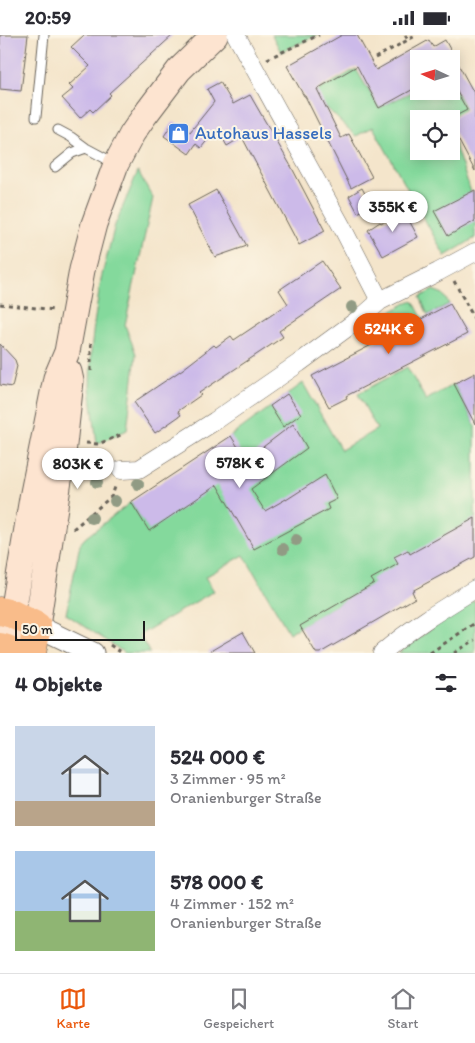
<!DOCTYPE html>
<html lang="de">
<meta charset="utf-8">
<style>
:root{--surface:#fff;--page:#f2f2f3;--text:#2b2b33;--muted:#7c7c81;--line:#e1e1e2;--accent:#ea580c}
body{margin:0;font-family:Itim,sans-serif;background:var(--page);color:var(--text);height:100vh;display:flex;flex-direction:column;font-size:19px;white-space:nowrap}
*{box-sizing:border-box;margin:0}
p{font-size:16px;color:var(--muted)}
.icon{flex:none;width:28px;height:28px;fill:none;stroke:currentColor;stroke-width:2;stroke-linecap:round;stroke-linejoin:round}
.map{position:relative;height:618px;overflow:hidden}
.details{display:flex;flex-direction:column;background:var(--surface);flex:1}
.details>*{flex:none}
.needle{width:32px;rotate:274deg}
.buttons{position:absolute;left:410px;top:15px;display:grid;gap:10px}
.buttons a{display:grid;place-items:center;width:50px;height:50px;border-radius:0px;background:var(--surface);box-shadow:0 2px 12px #0003;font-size:25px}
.scale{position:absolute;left:15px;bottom:12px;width:130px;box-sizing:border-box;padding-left:5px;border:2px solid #1c1c1c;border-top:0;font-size:14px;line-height:18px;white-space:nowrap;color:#1c1c1c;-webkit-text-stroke:4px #fcf5e5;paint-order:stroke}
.price{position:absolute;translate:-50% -42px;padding:0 11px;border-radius:18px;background:#fff;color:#222;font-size:16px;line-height:32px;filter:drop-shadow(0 1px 2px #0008)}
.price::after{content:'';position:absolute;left:50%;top:30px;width:15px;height:11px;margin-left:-8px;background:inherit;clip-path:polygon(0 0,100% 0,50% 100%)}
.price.on{background:var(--accent);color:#fff}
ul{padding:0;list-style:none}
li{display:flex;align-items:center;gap:15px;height:125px;padding:0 15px}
li span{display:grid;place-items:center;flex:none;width:140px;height:100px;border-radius:0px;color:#555}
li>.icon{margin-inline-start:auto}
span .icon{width:60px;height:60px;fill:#fffc;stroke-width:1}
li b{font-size:21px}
h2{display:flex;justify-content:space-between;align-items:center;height:60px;padding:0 15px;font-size:21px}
.status{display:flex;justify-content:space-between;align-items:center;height:35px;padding:0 25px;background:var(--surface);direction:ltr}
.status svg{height:14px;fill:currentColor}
.tabs{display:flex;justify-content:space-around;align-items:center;height:70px;border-top:1px solid var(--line);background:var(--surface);font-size:14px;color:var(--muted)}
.tabs a{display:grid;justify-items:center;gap:2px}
.tabs .on{color:var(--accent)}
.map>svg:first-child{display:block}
</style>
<div class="status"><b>20:59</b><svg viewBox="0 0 49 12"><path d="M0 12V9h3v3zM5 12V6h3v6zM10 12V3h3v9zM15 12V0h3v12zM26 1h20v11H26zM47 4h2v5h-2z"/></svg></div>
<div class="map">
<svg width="475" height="618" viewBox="0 0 475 618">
<rect width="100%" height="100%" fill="#fcf5e5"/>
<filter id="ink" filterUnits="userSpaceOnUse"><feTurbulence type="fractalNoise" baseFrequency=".02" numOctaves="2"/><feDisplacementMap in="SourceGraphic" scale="10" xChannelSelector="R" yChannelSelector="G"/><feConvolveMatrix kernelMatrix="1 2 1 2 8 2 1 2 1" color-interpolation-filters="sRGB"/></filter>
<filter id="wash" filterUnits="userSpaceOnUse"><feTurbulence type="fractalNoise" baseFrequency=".0096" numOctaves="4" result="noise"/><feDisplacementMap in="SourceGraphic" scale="20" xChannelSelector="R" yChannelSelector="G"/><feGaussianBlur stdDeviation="1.12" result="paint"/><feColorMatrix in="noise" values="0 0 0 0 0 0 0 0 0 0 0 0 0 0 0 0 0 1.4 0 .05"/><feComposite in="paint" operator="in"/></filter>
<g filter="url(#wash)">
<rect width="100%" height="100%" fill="#f4e5cb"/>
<!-- green -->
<path fill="#84d99c" stroke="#507a5c" d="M272 0H318L281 17Z
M356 34 379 73 419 53V56H451V47L465 74 446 84H419V116H451V99L471 157 475 165V203L445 221 373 92 356 101 312 59Z
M138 136 153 163 125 290 136 319 127 395 97 409 90 352 91 317 94 289 101 244 115 190Z
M433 255 443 259 449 269 428 280 420 262Z
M410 266 414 267 422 283 393 299 386 283 387 279Z
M407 332 426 365 454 349 475 389V492L407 529 289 598 244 520 205 542 214 556 139 600 150 618H125L66 579 80 509 85 503 131 467 149 495 212 448 231 401 303 348 341 415 377 394 358 359Z
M475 565V618H399L435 591Z"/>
<g id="blocks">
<!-- building -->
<path fill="#ccbae9" d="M0 0H28L21 56 0 54Z
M84 0H173L109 58 111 60 93 77 90 74 80 83 62 63 73 54 69 50 90 31 71 12Z
M342 0H357L376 35 429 5 433 12 445 5 475 60V136L451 91 450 84 467 75 451 46V24H419V51L379 73 357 31 317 54 341 103 349 99 372 142 351 153 305 61H304L287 31Z
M220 47 233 69 250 60 292 133 325 196 299 210 242 102 227 111 218 95 211 105 209 103 201 113 196 109 189 119 164 101 174 86 190 97 214 67 207 54Z
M362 153 371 170 358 178 349 161Z
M216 155 247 211 215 222 188 170Z
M475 155V186L448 201 434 176Z
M404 176 418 202 383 221 368 195 380 187 381 188Z
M322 226 341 254 279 296 283 302 199 358 201 360 178 376 181 380 155 398 134 367 183 334 214 310 216 312 231 301 234 305 288 269 279 255Z
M450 269 467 299 346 361 347 363 329 372 312 341Z
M0 309 15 325 17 331 12 352 0 350Z
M475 338V389L454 349Z
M287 359 301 379 283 392 270 371Z
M293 389 307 413 251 454 265 476 286 464V465L325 440 337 464 327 469 329 474 254 514 217 450 149 496 131 467 231 401 246 425Z
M475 483V522L412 556 415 563 320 618H316L300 591 374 548 371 544 398 529 394 522 408 515 410 519Z
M243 597 255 618H207Z"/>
</g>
</g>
<g filter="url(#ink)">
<use href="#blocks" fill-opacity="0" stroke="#686259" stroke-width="1"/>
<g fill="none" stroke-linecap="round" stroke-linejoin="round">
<defs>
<path id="service" d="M36 82 44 0
M58 95 71 102 86 113 114 128
M55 132 72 118 86 113"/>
<path id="minor" d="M236 0 342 192 380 266
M121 435 139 434 215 386 299 328 363 281 380 266 438 237 475 217
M382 618C411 593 442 574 475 554"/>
<path id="tertiary" d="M37 591 93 618"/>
<path id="secondary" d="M37 591 63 419 71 346 69 337
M7 614 32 463 56 343 67 317 82 235 94 189 116 129 132 99 145 80 179 35 215 0"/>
<path id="primary" d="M12 579 37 591 32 618"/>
<path id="motorway" d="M0 576 12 579
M0 612 7 614"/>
</defs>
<!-- service casing -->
<use href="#service" stroke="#686259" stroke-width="11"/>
<!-- minor casing -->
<use href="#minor" stroke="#686259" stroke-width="19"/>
<!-- tertiary casing -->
<use href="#tertiary" stroke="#686259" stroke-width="23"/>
<!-- secondary casing -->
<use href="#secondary" stroke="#686259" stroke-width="27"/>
<!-- primary casing -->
<use href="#primary" stroke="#686259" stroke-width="29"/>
<!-- motorway casing -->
<use href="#motorway" stroke="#686259" stroke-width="29"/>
<!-- path -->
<path stroke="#686259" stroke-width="3" stroke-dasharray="4 4" stroke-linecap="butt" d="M405 0 408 5
M375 23 417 0
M267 24 319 0
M454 246 475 285
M0 269 55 275
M91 308V337
M86 408 98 409 123 399
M73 494 112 461 116 449
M110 610 122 618
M430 618 475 588
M454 618 475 605"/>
<!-- service -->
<use href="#service" stroke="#fff" stroke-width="9"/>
<!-- minor -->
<use href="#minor" stroke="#fff" stroke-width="18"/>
<!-- tertiary -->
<use href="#tertiary" stroke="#fff" stroke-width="21"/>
<!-- secondary -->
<use href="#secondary" stroke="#fde4d0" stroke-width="25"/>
<!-- primary -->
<use href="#primary" stroke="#f9bc8a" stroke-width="28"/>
<!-- motorway -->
<use href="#motorway" stroke="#f9bc8a" stroke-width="28"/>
</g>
<!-- trees -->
<g fill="#919b84">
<circle cx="352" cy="272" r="6"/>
<circle cx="97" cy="447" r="6"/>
<circle cx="138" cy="449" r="6"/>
<circle cx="115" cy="466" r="6"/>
<circle cx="92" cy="483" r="6"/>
<circle cx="296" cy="505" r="6"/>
<circle cx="283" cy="514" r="6"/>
</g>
</g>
<!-- icons -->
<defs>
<symbol id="shop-square" viewBox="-11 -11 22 22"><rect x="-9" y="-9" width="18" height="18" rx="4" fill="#3f7fe0" stroke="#fcf5e5"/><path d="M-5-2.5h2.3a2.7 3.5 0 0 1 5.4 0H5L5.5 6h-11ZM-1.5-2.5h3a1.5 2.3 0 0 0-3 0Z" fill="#fff"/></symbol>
</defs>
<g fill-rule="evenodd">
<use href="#shop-square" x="166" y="86" width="25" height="25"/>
</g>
<g text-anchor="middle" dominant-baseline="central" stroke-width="4" stroke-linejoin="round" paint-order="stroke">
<!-- shop labels -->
<g font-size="18" fill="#366cbe" stroke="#fcf5e5" text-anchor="start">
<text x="195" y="98">Autohaus Hassels</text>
</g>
</g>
</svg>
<div class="buttons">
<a><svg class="needle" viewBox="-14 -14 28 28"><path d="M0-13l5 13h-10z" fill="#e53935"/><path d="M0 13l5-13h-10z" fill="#7c7c81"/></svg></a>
<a><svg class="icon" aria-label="locate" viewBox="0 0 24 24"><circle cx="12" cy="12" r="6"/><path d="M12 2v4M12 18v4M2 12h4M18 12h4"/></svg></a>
</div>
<div class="scale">50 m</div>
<b class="price" style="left:393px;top:198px">355K €</b>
<b class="price on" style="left:389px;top:320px">524K €</b>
<b class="price" style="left:240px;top:454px">578K €</b>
<b class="price" style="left:78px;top:455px">803K €</b>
</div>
<section class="details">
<h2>4 Objekte<svg class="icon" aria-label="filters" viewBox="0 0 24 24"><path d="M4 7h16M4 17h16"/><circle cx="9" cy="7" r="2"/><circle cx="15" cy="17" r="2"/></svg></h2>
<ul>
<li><span style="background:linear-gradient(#c9d6e8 75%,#b9a48a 0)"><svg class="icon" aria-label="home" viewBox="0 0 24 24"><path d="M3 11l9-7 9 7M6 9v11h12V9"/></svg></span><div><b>524 000 €</b><p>3 Zimmer · 95 m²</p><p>Oranienburger Straße</p></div></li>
<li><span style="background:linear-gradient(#a9c7e8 60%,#8fb573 0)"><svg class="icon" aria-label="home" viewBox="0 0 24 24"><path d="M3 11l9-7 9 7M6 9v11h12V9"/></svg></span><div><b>578 000 €</b><p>4 Zimmer · 152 m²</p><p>Oranienburger Straße</p></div></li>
</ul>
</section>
<nav class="tabs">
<a class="on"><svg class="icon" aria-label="map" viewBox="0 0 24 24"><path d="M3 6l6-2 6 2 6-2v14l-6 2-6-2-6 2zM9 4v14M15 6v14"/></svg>Karte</a>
<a><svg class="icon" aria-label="saved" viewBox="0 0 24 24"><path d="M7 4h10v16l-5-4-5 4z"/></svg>Gespeichert</a>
<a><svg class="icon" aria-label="home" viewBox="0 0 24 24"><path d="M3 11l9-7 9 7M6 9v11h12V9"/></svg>Start</a>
</nav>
